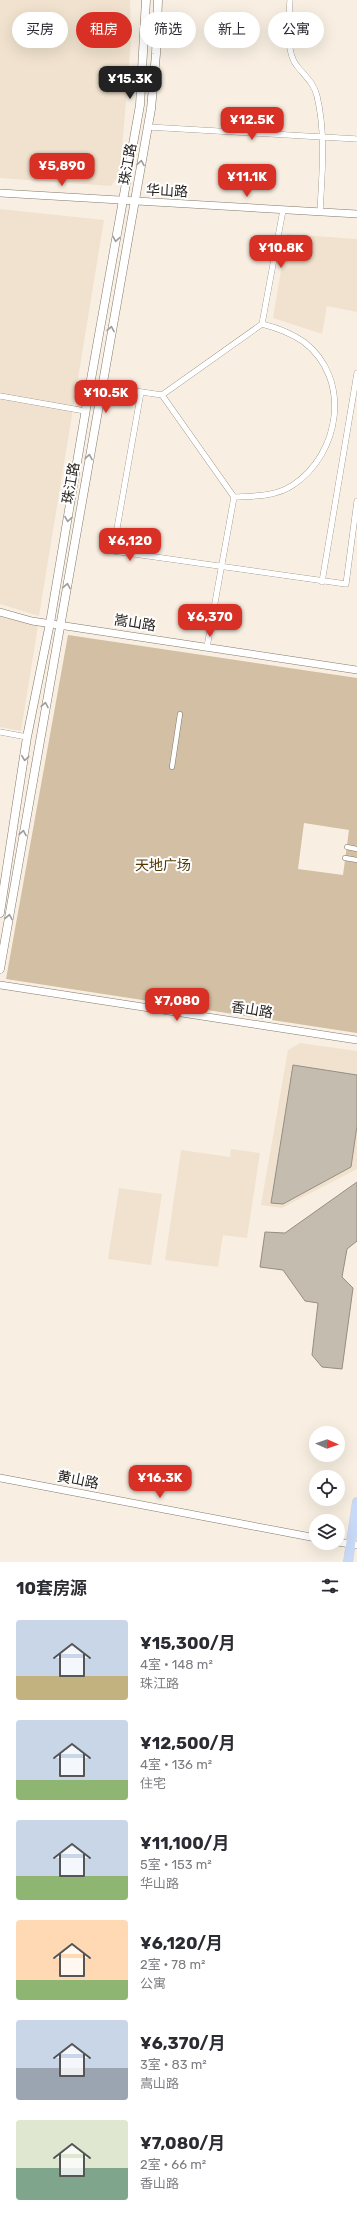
<!DOCTYPE html>
<html lang="zh">
<meta charset="utf-8">
<style>
:root{--surface:#fff;--page:#f2f2f3;--text:#2b2b33;--muted:#7c7c81;--accent:#d93025}
body{margin:0;font-family:Rubik,"Noto Sans SC",sans-serif;background:var(--page);color:var(--text);height:100vh;display:flex;flex-direction:column;font-size:15px;white-space:nowrap}
*{box-sizing:border-box;margin:0}
p{font-size:13px;color:var(--muted)}
.icon{flex:none;width:22px;height:22px;fill:none;stroke:currentColor;stroke-width:2;stroke-linecap:round;stroke-linejoin:round}
.map{position:relative;height:1562px;overflow:hidden}
.panel{display:flex;flex-direction:column;background:var(--surface);flex:1}
.panel>*{flex:none}
.hud{position:absolute;left:12px;top:12px;width:333px;height:36px;display:flex;gap:8px}
.needle{width:26px;rotate:92deg}
.fabs{position:absolute;left:309px;top:1426px;display:grid;gap:8px}
.fabs a{display:grid;place-items:center;width:36px;height:36px;border-radius:50%;background:var(--surface);box-shadow:0 4px 16px #0002;font-size:20px}
.price{position:absolute;translate:-50% -34px;padding:0 9px;border-radius:8px;background:var(--accent);color:#fff;font-size:13px;line-height:26px;filter:drop-shadow(0 1px 2px #0008)}
.price::after{content:'';position:absolute;left:50%;top:24px;width:12px;height:9px;margin-left:-6px;background:inherit;clip-path:polygon(0 0,100% 0,50% 100%)}
.price.current{background:#222;color:#fff}
ul{padding:0;list-style:none}
li{display:flex;align-items:center;gap:12px;height:100px;padding:0 16px}
li span{display:grid;place-items:center;flex:none;width:112px;height:80px;border-radius:4px;color:#555}
li>.icon{margin-inline-start:auto}
span .icon{width:48px;height:48px;fill:#fffc;stroke-width:1}
li b{font-size:17px}
h2{display:flex;justify-content:space-between;align-items:center;height:48px;padding:0 16px;font-size:17px}
.pill{padding:0 14px;border-radius:18px;background:var(--surface);box-shadow:0 4px 16px #0002;font-size:14px;line-height:36px}
.pill.current{background:var(--accent);color:#fff}
.map>svg:first-child{display:block}
</style>
<div class="map">
<svg width="357" height="1562" viewBox="0 0 357 1562">
<rect width="100%" height="100%" fill="#f8efe2"/>
<!-- built -->
<path fill="#f0e2ce" d="M0 0H130L131 41 121 161 117 178 111 186 0 178Z
M0 209 104 220 39 616 0 604Z
M287 234 357 239V312L327 306 322 334 273 318Z
M0 616 38 626 21 731 0 727Z
M300 1043 357 1051V1169L282 1208 261 1205 288 1050Z
M231 1149 260 1153 247 1238 223 1235 218 1267 165 1260 181 1150 230 1157Z
M119 1188 162 1194 151 1265 108 1259Z"/>
<!-- green -->
<path fill="#d3bfa3" fill-rule="evenodd" d="M68 635 357 678V1033L6 979ZM304 823 349 830 343 875 298 869Z"/>
<!-- building -->
<path fill="#c4bcaf" stroke="#968e82" d="M293 1065 357 1075V1126L351 1167 283 1204 271 1203Z
M357 1182V1241L347 1249 342 1277 353 1288 342 1369 322 1367 312 1355 318 1303 305 1301 283 1270 260 1267 265 1232 285 1233Z"/>
<g fill="none" stroke-linecap="round" stroke-linejoin="round">
<defs>
<path id="pedestrian" d="M172 767 180 714
M347 847 357 849
M345 858 357 860"/>
<path id="minor" d="M290 0C289 17 285 52 297 66 305 76 314 83 317 96 326 134 322 173 320 212
M148 127 357 139
M262 324 283 210
M101 386 162 395 234 497C254 496 275 497 293 485 340 454 352 379 304 342 291 333 278 328 262 324L162 395
M141 392 113 551 346 584 357 501
M0 396 85 411
M322 582 357 373
M207 647 234 497
M0 732 27 737"/>
<path id="tertiary" d="M0 193 357 214
M0 612 32 621 357 670
M0 985 357 1040
M0 1478 316 1538
M338 1542 357 1545"/>
<path id="secondary" d="M0 913 27 737 50 623 90 385 140 105 146 0
M0 969 151 109 156 54 158 0"/>
<path id="primary" d="M348 1562 357 1502"/>
</defs>
<!-- pedestrian casing -->
<use href="#pedestrian" stroke="#81796c" stroke-width="5.5"/>
<!-- minor casing -->
<use href="#minor" stroke="#81796c" stroke-width="6"/>
<!-- tertiary casing -->
<use href="#tertiary" stroke="#81796c" stroke-width="8"/>
<!-- secondary casing -->
<use href="#secondary" stroke="#81796c" stroke-width="9"/>
<!-- primary casing -->
<use href="#primary" stroke="#d4d3d2" stroke-width="10"/>
<!-- pedestrian -->
<use href="#pedestrian" stroke="#fff" stroke-width="4.5"/>
<!-- minor -->
<use href="#minor" stroke="#fff" stroke-width="5.5"/>
<!-- tertiary -->
<use href="#tertiary" stroke="#fff" stroke-width="7"/>
<!-- secondary -->
<use href="#secondary" stroke="#fff" stroke-width="8"/>
<!-- primary -->
<use href="#primary" stroke="#c8daf7" stroke-width="9"/>
</g>
<!-- one-way arrows -->
<defs><path id="oneway-chevron" d="M-2-3.5L2.5 0L-2 3.5" fill="none" stroke-width="1.6" stroke-linecap="round" stroke-linejoin="round"/></defs>
<g stroke="#9e9c9b">
<use href="#oneway-chevron" transform="translate(141 163) rotate(-81)"/>
<use href="#oneway-chevron" transform="translate(116 239) rotate(100)"/>
<use href="#oneway-chevron" transform="translate(111 329) rotate(-80)"/>
<use href="#oneway-chevron" transform="translate(89 457) rotate(-80)"/>
<use href="#oneway-chevron" transform="translate(68 519) rotate(99)"/>
<use href="#oneway-chevron" transform="translate(67 586) rotate(-80)"/>
<use href="#oneway-chevron" transform="translate(45 705) rotate(-80)"/>
<use href="#oneway-chevron" transform="translate(25 758) rotate(97)"/>
<use href="#oneway-chevron" transform="translate(23 833) rotate(-80)"/>
<use href="#oneway-chevron" transform="translate(9 917) rotate(-80)"/>
</g>
<g text-anchor="middle" dominant-baseline="central" stroke-width="4" stroke-linejoin="round" paint-order="stroke">
<!-- street labels -->
<g font-size="14" fill="#282420" stroke="#fefefe">
<text transform="translate(128 164) rotate(-80)">珠江路</text>
<text transform="translate(167 191) rotate(3)">华山路</text>
<text transform="translate(71 483) rotate(-80)">珠江路</text>
<text transform="translate(135 623) rotate(9)">嵩山路</text>
<text transform="translate(252 1010) rotate(9)">香山路</text>
<text transform="translate(78 1480) rotate(11)">黄山路</text>
</g>
<!-- park labels -->
<g font-size="14" fill="#533802" stroke="#fefefe">
<text x="163" y="865">天地广场</text>
</g>
</g>
</svg>
<div class="fabs">
<a><svg class="needle" viewBox="-14 -14 28 28"><path d="M0-13l5 13h-10z" fill="#e53935"/><path d="M0 13l5-13h-10z" fill="#7c7c81"/></svg></a>
<a><svg class="icon" aria-label="locate" viewBox="0 0 24 24"><circle cx="12" cy="12" r="6"/><path d="M12 2v4M12 18v4M2 12h4M18 12h4"/></svg></a>
<a><svg class="icon" aria-label="layers" viewBox="0 0 24 24"><path d="M12 4l9 5-9 5-9-5zM3 14l9 5 9-5"/></svg></a>
</div>
<b class="price current" style="left:130px;top:100px">¥15.3K</b>
<b class="price" style="left:252px;top:141px">¥12.5K</b>
<b class="price" style="left:62px;top:187px">¥5,890</b>
<b class="price" style="left:247px;top:198px">¥11.1K</b>
<b class="price" style="left:281px;top:269px">¥10.8K</b>
<b class="price" style="left:106px;top:414px">¥10.5K</b>
<b class="price" style="left:130px;top:562px">¥6,120</b>
<b class="price" style="left:210px;top:638px">¥6,370</b>
<b class="price" style="left:177px;top:1022px">¥7,080</b>
<b class="price" style="left:160px;top:1499px">¥16.3K</b>
<div class="hud">
<a class="pill">买房</a>
<a class="pill current">租房</a>
<a class="pill">筛选</a>
<a class="pill">新上</a>
<a class="pill">公寓</a>
</div>
</div>
<section class="panel">
<h2>10套房源<svg class="icon" aria-label="filters" viewBox="0 0 24 24"><path d="M4 7h16M4 17h16"/><circle cx="9" cy="7" r="2"/><circle cx="15" cy="17" r="2"/></svg></h2>
<ul>
<li><span style="background:linear-gradient(#c9d6e8 70%,#c2b280 0)"><svg class="icon" aria-label="home" viewBox="0 0 24 24"><path d="M3 11l9-7 9 7M6 9v11h12V9"/></svg></span><div><b>¥15,300/月</b><p>4室 · 148 m²</p><p>珠江路</p></div></li>
<li><span style="background:linear-gradient(#c9d6e8 75%,#8fb573 0)"><svg class="icon" aria-label="home" viewBox="0 0 24 24"><path d="M3 11l9-7 9 7M6 9v11h12V9"/></svg></span><div><b>¥12,500/月</b><p>4室 · 136 m²</p><p>住宅</p></div></li>
<li><span style="background:linear-gradient(#c9d6e8 70%,#8fb573 0)"><svg class="icon" aria-label="home" viewBox="0 0 24 24"><path d="M3 11l9-7 9 7M6 9v11h12V9"/></svg></span><div><b>¥11,100/月</b><p>5室 · 153 m²</p><p>华山路</p></div></li>
<li><span style="background:linear-gradient(#ffd9b3 75%,#8fb573 0)"><svg class="icon" aria-label="home" viewBox="0 0 24 24"><path d="M3 11l9-7 9 7M6 9v11h12V9"/></svg></span><div><b>¥6,120/月</b><p>2室 · 78 m²</p><p>公寓</p></div></li>
<li><span style="background:linear-gradient(#c9d6e8 60%,#9aa5b1 0)"><svg class="icon" aria-label="home" viewBox="0 0 24 24"><path d="M3 11l9-7 9 7M6 9v11h12V9"/></svg></span><div><b>¥6,370/月</b><p>3室 · 83 m²</p><p>嵩山路</p></div></li>
<li><span style="background:linear-gradient(#dfe7d0 60%,#7fa58c 0)"><svg class="icon" aria-label="home" viewBox="0 0 24 24"><path d="M3 11l9-7 9 7M6 9v11h12V9"/></svg></span><div><b>¥7,080/月</b><p>2室 · 66 m²</p><p>香山路</p></div></li>
</ul>
</section>
